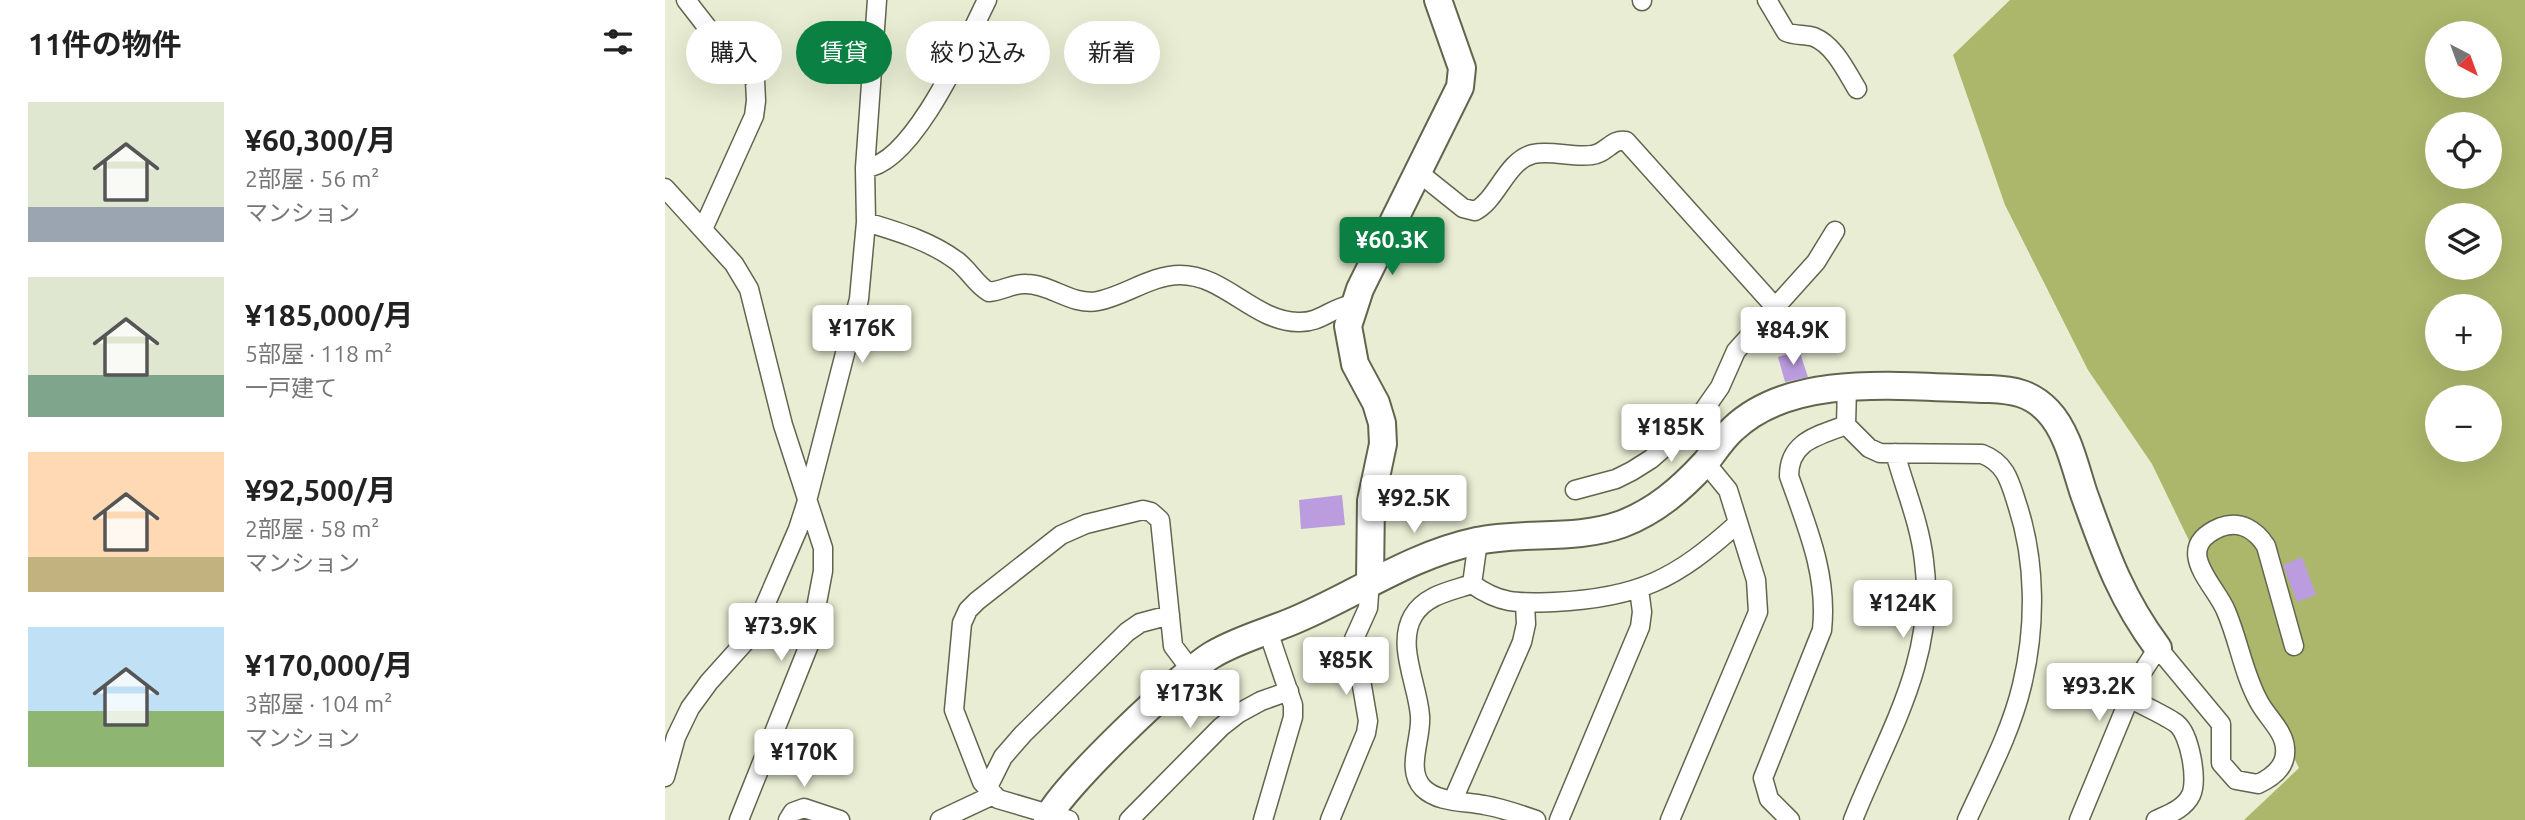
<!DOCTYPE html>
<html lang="ja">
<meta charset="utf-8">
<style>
:root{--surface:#fff;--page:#f6f6f6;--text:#222;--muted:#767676;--accent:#0b8043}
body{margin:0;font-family:Ubuntu,"Noto Sans JP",sans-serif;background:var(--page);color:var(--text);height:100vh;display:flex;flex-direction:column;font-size:26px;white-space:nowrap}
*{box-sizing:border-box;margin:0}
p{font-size:23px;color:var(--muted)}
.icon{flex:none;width:38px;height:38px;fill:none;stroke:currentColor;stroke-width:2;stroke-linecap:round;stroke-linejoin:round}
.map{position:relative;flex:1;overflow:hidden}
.panel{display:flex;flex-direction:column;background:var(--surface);width:665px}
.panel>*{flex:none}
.hud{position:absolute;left:21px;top:21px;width:665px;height:63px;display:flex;gap:14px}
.needle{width:46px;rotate:139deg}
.tools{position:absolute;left:1760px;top:21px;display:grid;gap:14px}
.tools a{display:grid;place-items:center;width:77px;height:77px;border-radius:50%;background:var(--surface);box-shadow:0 7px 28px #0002;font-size:35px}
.price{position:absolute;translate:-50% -60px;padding:0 16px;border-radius:7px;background:#fff;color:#222;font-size:23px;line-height:46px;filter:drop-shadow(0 2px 4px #0008)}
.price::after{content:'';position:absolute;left:50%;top:42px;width:21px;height:16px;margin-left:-10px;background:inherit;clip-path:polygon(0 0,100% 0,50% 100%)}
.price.selected{background:var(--accent);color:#fff}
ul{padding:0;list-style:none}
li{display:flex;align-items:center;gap:21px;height:175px;padding:0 28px}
li span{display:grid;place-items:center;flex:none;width:196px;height:140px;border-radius:0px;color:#555}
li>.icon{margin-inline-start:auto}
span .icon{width:84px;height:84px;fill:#fffc;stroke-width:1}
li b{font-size:30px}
h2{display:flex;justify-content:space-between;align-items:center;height:84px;padding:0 28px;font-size:30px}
.chip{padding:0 24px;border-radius:32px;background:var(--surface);box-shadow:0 7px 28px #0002;font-size:24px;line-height:63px}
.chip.selected{background:var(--accent);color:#fff}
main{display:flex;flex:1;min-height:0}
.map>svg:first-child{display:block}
</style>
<main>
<section class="panel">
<h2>11件の物件<svg class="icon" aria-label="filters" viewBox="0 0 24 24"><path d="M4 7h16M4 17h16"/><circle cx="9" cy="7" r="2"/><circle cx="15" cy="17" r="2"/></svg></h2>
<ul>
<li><span style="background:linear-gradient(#dfe7d0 75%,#9aa5b1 0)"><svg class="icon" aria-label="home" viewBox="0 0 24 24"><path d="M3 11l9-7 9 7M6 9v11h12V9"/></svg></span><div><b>¥60,300/月</b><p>2部屋 · 56 m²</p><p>マンション</p></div></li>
<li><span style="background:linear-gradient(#dfe7d0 70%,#7fa58c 0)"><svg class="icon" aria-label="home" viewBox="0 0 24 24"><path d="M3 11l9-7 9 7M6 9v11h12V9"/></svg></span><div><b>¥185,000/月</b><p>5部屋 · 118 m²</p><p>一戸建て</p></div></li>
<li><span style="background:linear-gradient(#ffd9b3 75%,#c2b280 0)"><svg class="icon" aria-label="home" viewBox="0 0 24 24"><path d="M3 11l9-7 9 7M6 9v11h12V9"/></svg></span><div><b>¥92,500/月</b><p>2部屋 · 58 m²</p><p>マンション</p></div></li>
<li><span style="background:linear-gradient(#bfe0f5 60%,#8fb573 0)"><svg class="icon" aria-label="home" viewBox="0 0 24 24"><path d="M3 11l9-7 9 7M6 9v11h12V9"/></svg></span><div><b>¥170,000/月</b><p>3部屋 · 104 m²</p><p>マンション</p></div></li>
</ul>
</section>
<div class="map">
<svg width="1860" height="820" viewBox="0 0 1860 820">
<rect width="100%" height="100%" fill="#e8edd3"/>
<!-- forest -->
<path fill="#acb76b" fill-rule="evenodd" d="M1345 0H1860V820H1579L1634 768 1487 464 1423 370 1340 205 1288 55ZM1773 33H1825V86H1773ZM1773 124H1825V177H1773ZM1773 215H1825V268H1773ZM1773 306H1825V359H1773ZM1773 397H1825V450H1773Z"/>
<!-- building -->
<path fill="#bb9cdf" d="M1134 350 1143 377 1120 382 1113 357Z
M677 495 680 525 636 529 634 500Z
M1637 557 1651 595 1632 602 1618 565Z"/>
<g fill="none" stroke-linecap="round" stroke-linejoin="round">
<defs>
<path id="street" d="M21 0 63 54 90 80 91 101 89 116 38 229
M977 0V1
M1102 0 1121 32C1130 36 1140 34 1149 37 1169 45 1181 71 1192 89
M200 168C248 165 302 40 322 0
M753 172 798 208 810 211C833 199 841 161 868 154 887 150 908 158 927 155 941 154 947 138 961 141L1111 308
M0 188 69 264 84 289 118 425 158 548V571L144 645 74 820
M201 222C234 232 265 241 292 261 305 271 311 285 324 292 337 291 349 283 361 284 386 284 407 306 433 301 460 296 486 275 515 275 560 275 588 321 633 322 656 323 665 308 688 304
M1182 387 1181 425 1204 448 1215 453 1317 454C1341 463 1345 482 1352 504 1371 561 1371 627 1357 685 1346 732 1322 776 1302 820
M910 490 951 479 967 471 986 459 1034 417 1055 387 1071 351 1151 262 1170 231
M813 541 807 584C836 605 855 603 889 602 974 598 1011 579 1073 523
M807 584C786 591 760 595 748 616 731 645 753 685 755 716 757 739 740 769 758 788 773 803 800 801 819 805 837 808 854 814 871 820
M1465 698C1478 706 1502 716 1512 724 1525 735 1533 780 1526 795 1519 809 1504 814 1491 820
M0 777 11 737 25 708 44 682 88 633 133 529 142 501 194 299 201 222 200 168 212 0
M322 789 338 757 358 734 462 632 475 623 505 615
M788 800 857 642 861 624 860 603
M123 820 128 812 139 808 175 820
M275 820 328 795
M404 820 333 799 317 782 289 710 297 623 303 610 312 601 396 535 421 524 478 510 486 512 495 520 508 646 526 670
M464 820 556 727 574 713 596 701 624 691
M598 820 628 717V705L603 631
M665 820 701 733 703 721 689 639 703 608 705 581
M894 820 975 627 977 612 974 589
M1005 820 1093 612 1091 580 1063 490 1040 462
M1125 820 1104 799 1098 778 1157 630C1163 575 1142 527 1124 476 1124 441 1153 436 1181 425
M1188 820C1222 734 1272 659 1259 561 1255 524 1240 489 1230 453
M1414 820 1472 680 1493 648 1556 724V763L1571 780 1593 784C1608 777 1622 766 1620 748 1619 731 1602 717 1594 702 1578 673 1574 641 1561 611 1550 584 1505 548 1556 527 1575 520 1591 530 1601 546L1629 646"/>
<path id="secondary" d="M705 581 706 501 718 444 717 423 711 403 690 364 683 326 695 289 795 87 797 68 773 0
M382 820C392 791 517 673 547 655 575 638 607 631 637 617 696 591 747 555 812 541 860 531 910 541 957 524 991 511 1016 489 1040 463 1049 452 1057 439 1068 429 1130 370 1244 388 1325 389 1348 390 1366 393 1383 411 1403 432 1410 467 1419 494 1440 552 1455 597 1493 648"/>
</defs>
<!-- street casing -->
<use href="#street" stroke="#61654e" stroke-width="21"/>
<!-- secondary casing -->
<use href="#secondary" stroke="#61654e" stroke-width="30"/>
<!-- street -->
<use href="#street" stroke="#fff" stroke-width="18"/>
<!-- secondary -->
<use href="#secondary" stroke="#fff" stroke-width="26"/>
</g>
</svg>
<div class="tools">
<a><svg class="needle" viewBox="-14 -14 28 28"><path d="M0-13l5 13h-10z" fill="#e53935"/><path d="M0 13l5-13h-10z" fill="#767676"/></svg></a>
<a><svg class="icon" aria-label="locate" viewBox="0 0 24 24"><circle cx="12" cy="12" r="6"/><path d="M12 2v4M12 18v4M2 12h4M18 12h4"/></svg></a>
<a><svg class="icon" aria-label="layers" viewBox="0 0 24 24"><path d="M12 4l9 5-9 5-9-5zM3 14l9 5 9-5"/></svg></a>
<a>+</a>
<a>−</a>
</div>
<b class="price selected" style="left:727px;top:277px">¥60.3K</b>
<b class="price" style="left:197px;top:365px">¥176K</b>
<b class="price" style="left:1128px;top:367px">¥84.9K</b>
<b class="price" style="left:1006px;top:464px">¥185K</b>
<b class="price" style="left:749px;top:535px">¥92.5K</b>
<b class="price" style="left:1238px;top:640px">¥124K</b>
<b class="price" style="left:116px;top:663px">¥73.9K</b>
<b class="price" style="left:681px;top:697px">¥85K</b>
<b class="price" style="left:1434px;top:723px">¥93.2K</b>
<b class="price" style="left:525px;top:730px">¥173K</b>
<b class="price" style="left:139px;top:789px">¥170K</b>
<div class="hud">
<a class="chip">購入</a>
<a class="chip selected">賃貸</a>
<a class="chip">絞り込み</a>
<a class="chip">新着</a>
</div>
</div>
</main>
